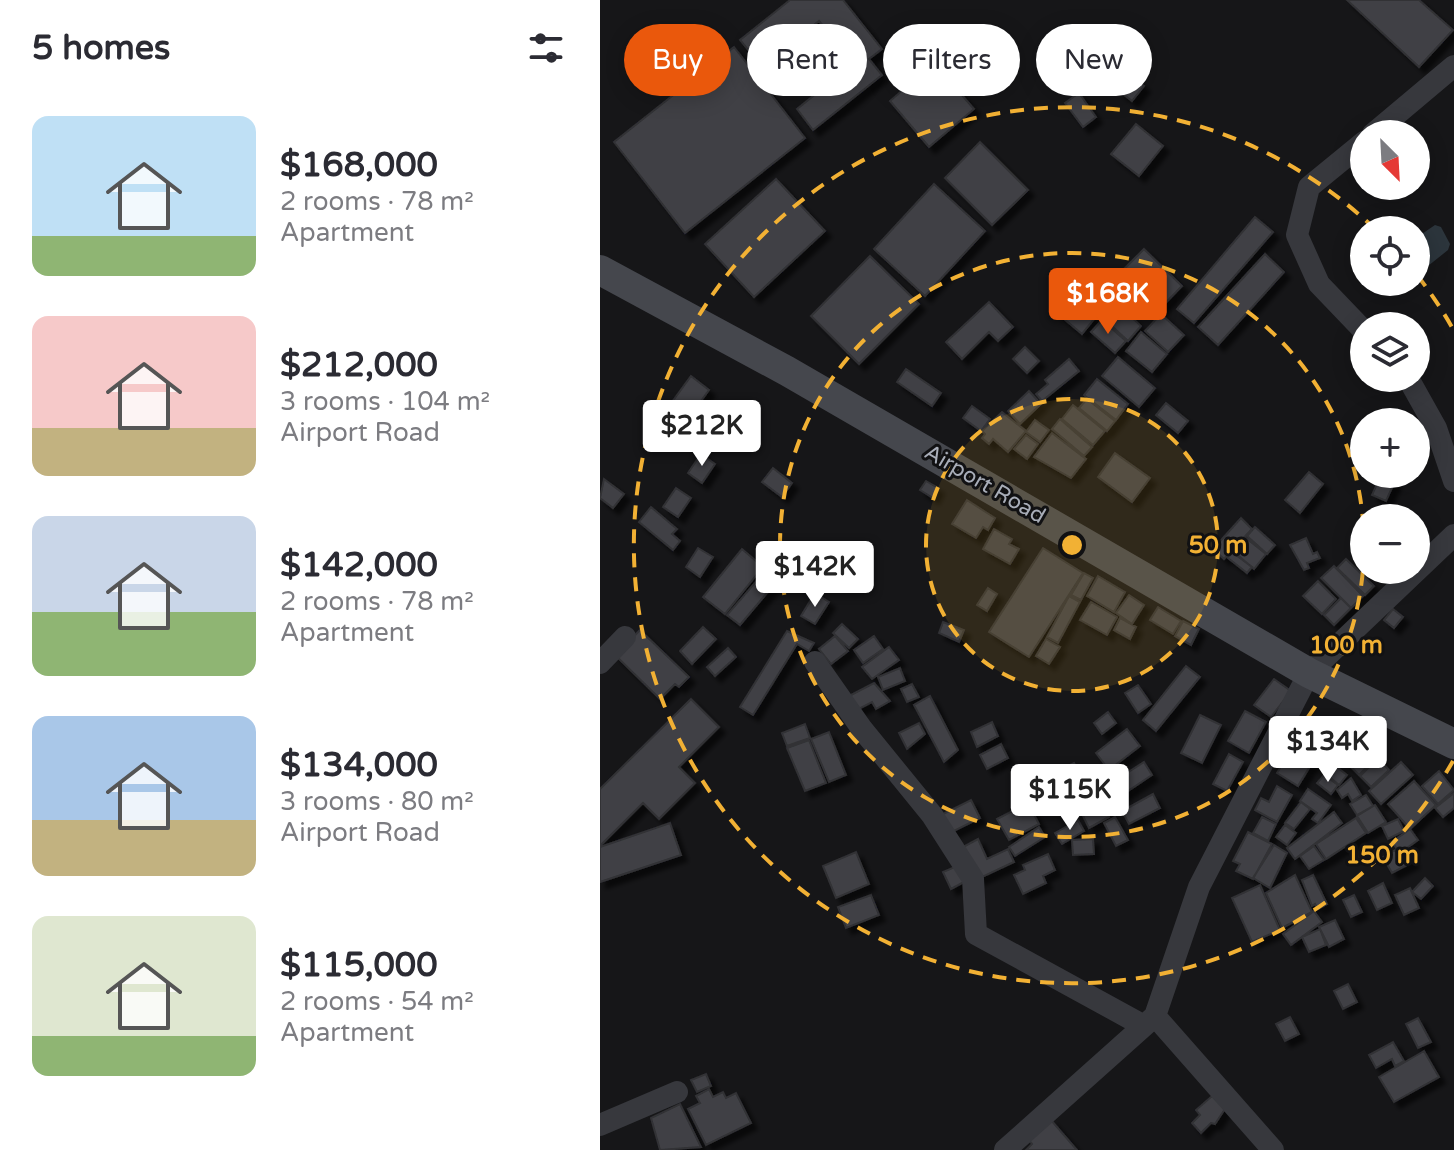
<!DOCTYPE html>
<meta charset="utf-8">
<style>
:root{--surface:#fff;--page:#f7f7f7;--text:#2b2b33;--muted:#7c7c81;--accent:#ea580c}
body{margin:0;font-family:"Varela Round",sans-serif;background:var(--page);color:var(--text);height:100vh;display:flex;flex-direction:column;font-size:30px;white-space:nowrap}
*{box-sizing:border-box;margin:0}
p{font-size:26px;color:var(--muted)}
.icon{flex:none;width:44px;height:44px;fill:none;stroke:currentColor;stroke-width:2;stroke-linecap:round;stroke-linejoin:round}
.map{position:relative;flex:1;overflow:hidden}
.details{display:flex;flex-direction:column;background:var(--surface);width:600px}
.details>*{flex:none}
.guide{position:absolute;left:24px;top:24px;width:710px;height:72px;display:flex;gap:16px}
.needle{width:52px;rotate:156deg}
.tools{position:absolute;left:750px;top:120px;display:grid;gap:16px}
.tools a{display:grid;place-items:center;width:80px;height:80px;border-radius:50%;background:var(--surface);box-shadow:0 4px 20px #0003;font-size:40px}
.price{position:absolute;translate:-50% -68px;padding:0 18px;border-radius:8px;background:#fff;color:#222;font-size:26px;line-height:52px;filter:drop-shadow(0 2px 4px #0008)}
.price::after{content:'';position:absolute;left:50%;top:48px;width:24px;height:18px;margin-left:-12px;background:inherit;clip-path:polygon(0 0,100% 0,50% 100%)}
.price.selected{background:var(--accent);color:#fff}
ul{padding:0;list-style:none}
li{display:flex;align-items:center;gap:24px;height:200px;padding:0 32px}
li span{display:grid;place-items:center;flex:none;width:224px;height:160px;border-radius:16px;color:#555}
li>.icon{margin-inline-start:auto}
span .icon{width:96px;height:96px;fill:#fffc;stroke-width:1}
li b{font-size:34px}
h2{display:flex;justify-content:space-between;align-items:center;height:96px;padding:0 32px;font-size:34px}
.pill{padding:0 28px;border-radius:36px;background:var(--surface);box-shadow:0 4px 20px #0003;font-size:28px;line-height:72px}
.pill.selected{background:var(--accent);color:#fff}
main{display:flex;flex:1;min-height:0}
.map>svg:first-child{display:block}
</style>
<main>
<section class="details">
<h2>5 homes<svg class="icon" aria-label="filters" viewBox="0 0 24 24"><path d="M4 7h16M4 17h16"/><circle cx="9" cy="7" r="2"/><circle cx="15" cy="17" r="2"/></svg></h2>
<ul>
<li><span style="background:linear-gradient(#bfe0f5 75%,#8fb573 0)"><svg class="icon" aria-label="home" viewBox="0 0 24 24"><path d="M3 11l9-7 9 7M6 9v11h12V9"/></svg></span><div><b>$168,000</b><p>2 rooms · 78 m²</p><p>Apartment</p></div></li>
<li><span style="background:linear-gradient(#f6c9c9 70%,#c2b280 0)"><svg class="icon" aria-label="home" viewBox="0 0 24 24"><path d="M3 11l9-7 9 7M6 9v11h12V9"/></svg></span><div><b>$212,000</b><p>3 rooms · 104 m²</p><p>Airport Road</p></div></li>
<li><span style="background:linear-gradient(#c9d6e8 60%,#8fb573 0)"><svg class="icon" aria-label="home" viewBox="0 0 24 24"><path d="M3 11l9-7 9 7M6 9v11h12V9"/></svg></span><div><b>$142,000</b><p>2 rooms · 78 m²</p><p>Apartment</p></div></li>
<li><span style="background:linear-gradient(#a9c7e8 65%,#c2b280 0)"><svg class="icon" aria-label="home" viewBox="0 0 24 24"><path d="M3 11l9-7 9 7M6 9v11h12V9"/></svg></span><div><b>$134,000</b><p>3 rooms · 80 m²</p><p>Airport Road</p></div></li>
<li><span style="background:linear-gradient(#dfe7d0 75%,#8fb573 0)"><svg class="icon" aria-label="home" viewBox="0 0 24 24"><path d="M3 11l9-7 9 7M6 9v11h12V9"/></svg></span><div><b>$115,000</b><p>2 rooms · 54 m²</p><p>Apartment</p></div></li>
</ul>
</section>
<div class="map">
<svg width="854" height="1150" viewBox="0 0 854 1150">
<defs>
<filter id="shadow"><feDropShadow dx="6" dy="6" stdDeviation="2" flood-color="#0009"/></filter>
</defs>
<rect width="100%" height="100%" fill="#161618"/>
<!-- water -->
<path fill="#2c353c" d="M835 225 841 227 850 244 848 250 828 266 816 257V238Z"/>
<!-- building -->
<path fill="#404145" stroke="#303034" stroke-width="2" filter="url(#shadow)" d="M190 0H243L282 49 269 59 282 75 213 130 197 109 254 63 219 21 162 67 140 40Z
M747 0H819L853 30 819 67Z
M134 47 205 138 85 233 14 142Z
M334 63 374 109 329 147 290 101Z
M530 75 544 86 532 101 518 90Z
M479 93 496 117 483 127 465 103Z
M536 124 563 146 539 176 511 154Z
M380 142 428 190 392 225 345 178Z
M176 179 225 231 154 297 105 244Z
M334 184 385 231 325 296 274 249Z
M655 217 673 232 594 323 577 309Z
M544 249 582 286 553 316 514 279Z
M665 254 684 272 618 345 598 327Z
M270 256 319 304 259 364 211 316Z
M469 298 495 318 482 334 457 313Z
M389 302 413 327 398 341 389 332 362 359 346 342Z
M515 302 541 326 528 341 502 317Z
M561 314 584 335 568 352 545 331Z
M502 320 526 341 515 353 491 332Z
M541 332 567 354 552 372 526 351Z
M425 347 439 361 427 373 413 359Z
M518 357 555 388 539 407 502 376Z
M469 359 479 371 442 401 436 394 448 384 445 380Z
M306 369 341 393 332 406 297 382Z
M91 376 109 390 75 437 56 424Z
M497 379 528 404 516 420 484 395Z
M429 391 441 404 420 424 408 411Z
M487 399 515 421 507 431 479 408Z
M566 403 588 421 578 433 556 415Z
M473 405 505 431 493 445 462 419Z
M372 406 390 419 381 431 363 418Z
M402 412 426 431 408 452 393 439 389 444 382 438 385 434 382 431Z
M460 419 492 447 484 456 452 429Z
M435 420 449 430 440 442 426 432Z
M452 433 486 459 471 478 434 457Z
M426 435 438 444 427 459 414 449Z
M515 453 550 478 532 502 498 477Z
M101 454 115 464 102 483 88 473Z
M173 468 192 483 182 497 162 482Z
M709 472 723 484 700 513 685 500Z
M781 475 795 481 786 501 772 495Z
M4 479 24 494 13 508 0 498Z
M326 481 338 488 333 498 320 490Z
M76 488 91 498 78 517 63 507Z
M367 500 395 518 388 530 383 527 376 538 352 524Z
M51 507 77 529 72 534 80 541 73 550 39 522Z
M641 518 652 529 624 559 613 549Z
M655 527 675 545 667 554 647 536Z
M394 529 412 539 409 544 419 549 410 564 383 549Z
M646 538 666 554 654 569 634 552Z
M706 538 713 554 717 552 720 558 707 563 709 568 704 570 690 545Z
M98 548 113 557 100 577 86 567Z
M443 548 483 573 429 657 389 632Z
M142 549 163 567 125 614 103 597Z
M632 552 652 567 647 573 628 558Z
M746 559 774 586 765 595 737 568Z
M734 566 763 596 751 608 721 578Z
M166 570 178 580 140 625 127 615Z
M484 573 493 578 481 600 471 595Z
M498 576 525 592 514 612 487 596Z
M718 581 736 599 722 614 703 596Z
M388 588 397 594 387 611 377 605Z
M215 593 229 602 215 624 201 616Z
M529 595 544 605 532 624 516 613Z
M469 596 480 602 458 643 447 637Z
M741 598 751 608 734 625 724 615Z
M491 602 517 617 507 635 480 620Z
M558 607 581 621 573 634 550 620Z
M793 609 803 617 794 628 784 620Z
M520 618 536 627 530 639 514 630Z
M583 621 599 629 591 645 575 636Z
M343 622 364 630 359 642 339 633Z
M242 624 258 639 249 648 233 633Z
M103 627 116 639 92 664 80 651Z
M40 630 89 677 79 687 75 684 60 699 15 655Z
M187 631 214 643 209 651 197 644 153 715 140 707Z
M235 636 248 651 231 664 219 649Z
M274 636 283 649 263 663 254 650Z
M446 639 460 647 449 664 436 656Z
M289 647 299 660 272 679 262 667Z
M128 648 136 657 115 676 107 667Z
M586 666 600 677 556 731 543 720Z
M300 668 305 681 283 690 278 677Z
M674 679 691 691 671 717 654 705Z
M274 683 290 701 276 709 272 702 257 710 249 696Z
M312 684 319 697 307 702 301 689Z
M538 685 551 704 538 713 525 693Z
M330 696 358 750 344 762 314 705Z
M91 699 119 727 79 767 95 783 59 819 43 803 0 846V789Z
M645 711 666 722 649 753 628 741Z
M508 712 516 723 502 734 494 723Z
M600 715 621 725 602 763 581 753Z
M392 722 398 736 377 747 371 732Z
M705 722 726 737 719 747 697 733Z
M319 723 325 734 307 749 299 733Z
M205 724 210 738 187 746 182 733Z
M527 729 540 746 509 770 496 753Z
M229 732 246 775 229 782 211 739Z
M760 734 780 754 759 775 740 756Z
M699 737 720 750 698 786 677 773Z
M209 740 226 783 205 791 187 748Z
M401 744 408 758 387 769 380 755Z
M629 754 643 762 627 791 613 784Z
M778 758 789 770 771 787 760 776Z
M544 762 552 775 519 797 510 784Z
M801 762 813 775 781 804 769 791Z
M474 763 488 787 474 794 460 770Z
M733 764 747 775 739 785 726 774Z
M839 771 854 790 838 804 822 786Z
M724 775 738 785 731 794 717 783Z
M751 778 761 795 752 801 748 794 742 798 737 790Z
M814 781 836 805 810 829 788 804Z
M677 786 692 795 677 822 655 810 661 798 669 802Z
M708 789 731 805 718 823 712 819 717 813 700 801Z
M491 792 498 805 484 812 477 800Z
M854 793V808L843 817 835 808Z
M553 794 560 808 529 824 522 811Z
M766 795 773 806 757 815 750 804Z
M371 800 380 818 350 833 341 815Z
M701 802 710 809 694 829 685 823Z
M428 803 439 824 409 840 397 819Z
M503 805 509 817 489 828 483 816Z
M775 805 786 822 768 833 757 816Z
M734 812 742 823 695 859 687 848Z
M515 817 528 840 516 846 504 823Z
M662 817 676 824 668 841 653 833Z
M756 818 766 833 726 859 716 844Z
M798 819 804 831 788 839 782 826Z
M478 820 484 831 462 844 455 833Z
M70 823 81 855 0 882V847Z
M685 825 696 833 687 845 676 837Z
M439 827 445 837 415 856 409 847Z
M810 829 818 840 800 853 792 842Z
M648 832 672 844 653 879 636 871 640 864 633 861Z
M378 839 387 859 408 849 414 862 378 879 363 847Z
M493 839 494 854 473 855 472 840Z
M674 845 687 853 670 888 653 878Z
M714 846 724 860 709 869 700 856Z
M795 850 799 857 808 852 813 862 792 873 783 857Z
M256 852 269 884 236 898 223 866Z
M448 854 455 870 443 876 446 883 423 894 414 875 425 870 423 865Z
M357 866 364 882 351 889 343 872Z
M695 875 712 912 682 928 666 893Z
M713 875 727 904 718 909 715 904 712 906 702 880Z
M825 878 833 886 821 899 812 892Z
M783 883 792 903 777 910 768 891Z
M660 885 680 930 652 942 632 898Z
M810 888 819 908 804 915 795 895Z
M271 895 279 915 246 928 238 907Z
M754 895 762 912 751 917 743 900Z
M714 911 722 922 691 945 683 934Z
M735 920 744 939 729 947 719 927Z
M720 929 726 945 709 952 702 937Z
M748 984 757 1002 743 1009 734 991Z
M690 1017 699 1034 685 1041 676 1024Z
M818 1018 831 1042 818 1048 806 1024Z
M793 1042 804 1061 795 1066 792 1059 776 1068 769 1055Z
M824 1051 839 1077 794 1102 779 1077Z
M106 1074 111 1086 97 1092 91 1080Z
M109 1089 113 1097 123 1092 126 1098 136 1093 151 1123 106 1145 88 1109 100 1103 96 1096Z
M612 1096 625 1109 615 1124 611 1123 601 1133 592 1123 600 1115 596 1110Z
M80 1104 101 1147 60 1150 51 1118Z
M451 1120 477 1150H426L432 1144 428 1139Z"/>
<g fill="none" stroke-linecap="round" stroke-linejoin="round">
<!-- minor -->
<path stroke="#37383d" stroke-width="22" d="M773 134 854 66
M764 142 709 187 697 235 719 284 764 331
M808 378 836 428 854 481
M215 662 262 729 332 815 373 879 376 934 544 1026
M0 663 25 637
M555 1016 673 1150
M0 1125 77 1092
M405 1150 555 1016 599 887 709 673 854 535"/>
<!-- secondary -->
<path stroke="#45474d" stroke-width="30" d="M0 270 187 371 709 673 854 744"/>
</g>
<!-- distance rings -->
<circle cx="472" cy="545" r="146" fill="#f2b134" fill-opacity=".12"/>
<g fill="none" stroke="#f2b134" stroke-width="4" stroke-dasharray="14 10">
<circle cx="472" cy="545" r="146"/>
<path d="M764 548A292 292 0 1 1 764 542"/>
<path d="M853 761A438 438 0 1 1 776 230M817 275A438 438 0 0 1 853 329"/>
</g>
<g text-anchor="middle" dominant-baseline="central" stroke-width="6" stroke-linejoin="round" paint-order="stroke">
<!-- street labels -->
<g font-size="22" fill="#a8adb8" stroke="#111113">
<text transform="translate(385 484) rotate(30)">Airport Road</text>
</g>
</g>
<circle cx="472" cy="545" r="12" fill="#f2b134" stroke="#111113" stroke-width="4"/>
<g font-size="24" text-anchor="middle" font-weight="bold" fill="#f2b134" stroke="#111113" stroke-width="6" stroke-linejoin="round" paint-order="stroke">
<text x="618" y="553">50 m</text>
<text x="746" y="653">100 m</text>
<text x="782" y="863">150 m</text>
</g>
</svg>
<div class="tools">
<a><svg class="needle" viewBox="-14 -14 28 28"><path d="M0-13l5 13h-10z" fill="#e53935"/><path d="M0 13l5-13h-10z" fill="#7c7c81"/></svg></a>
<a><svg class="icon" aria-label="locate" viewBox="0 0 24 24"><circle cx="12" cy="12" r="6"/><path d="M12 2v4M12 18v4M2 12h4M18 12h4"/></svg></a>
<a><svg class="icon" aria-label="layers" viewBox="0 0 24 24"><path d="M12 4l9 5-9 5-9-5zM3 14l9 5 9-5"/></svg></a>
<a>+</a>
<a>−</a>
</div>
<b class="price selected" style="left:508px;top:336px">$168K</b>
<b class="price" style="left:102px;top:468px">$212K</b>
<b class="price" style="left:215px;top:609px">$142K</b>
<b class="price" style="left:728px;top:784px">$134K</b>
<b class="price" style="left:470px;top:832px">$115K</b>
<div class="guide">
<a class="pill selected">Buy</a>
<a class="pill">Rent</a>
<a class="pill">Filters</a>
<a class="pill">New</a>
</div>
</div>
</main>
